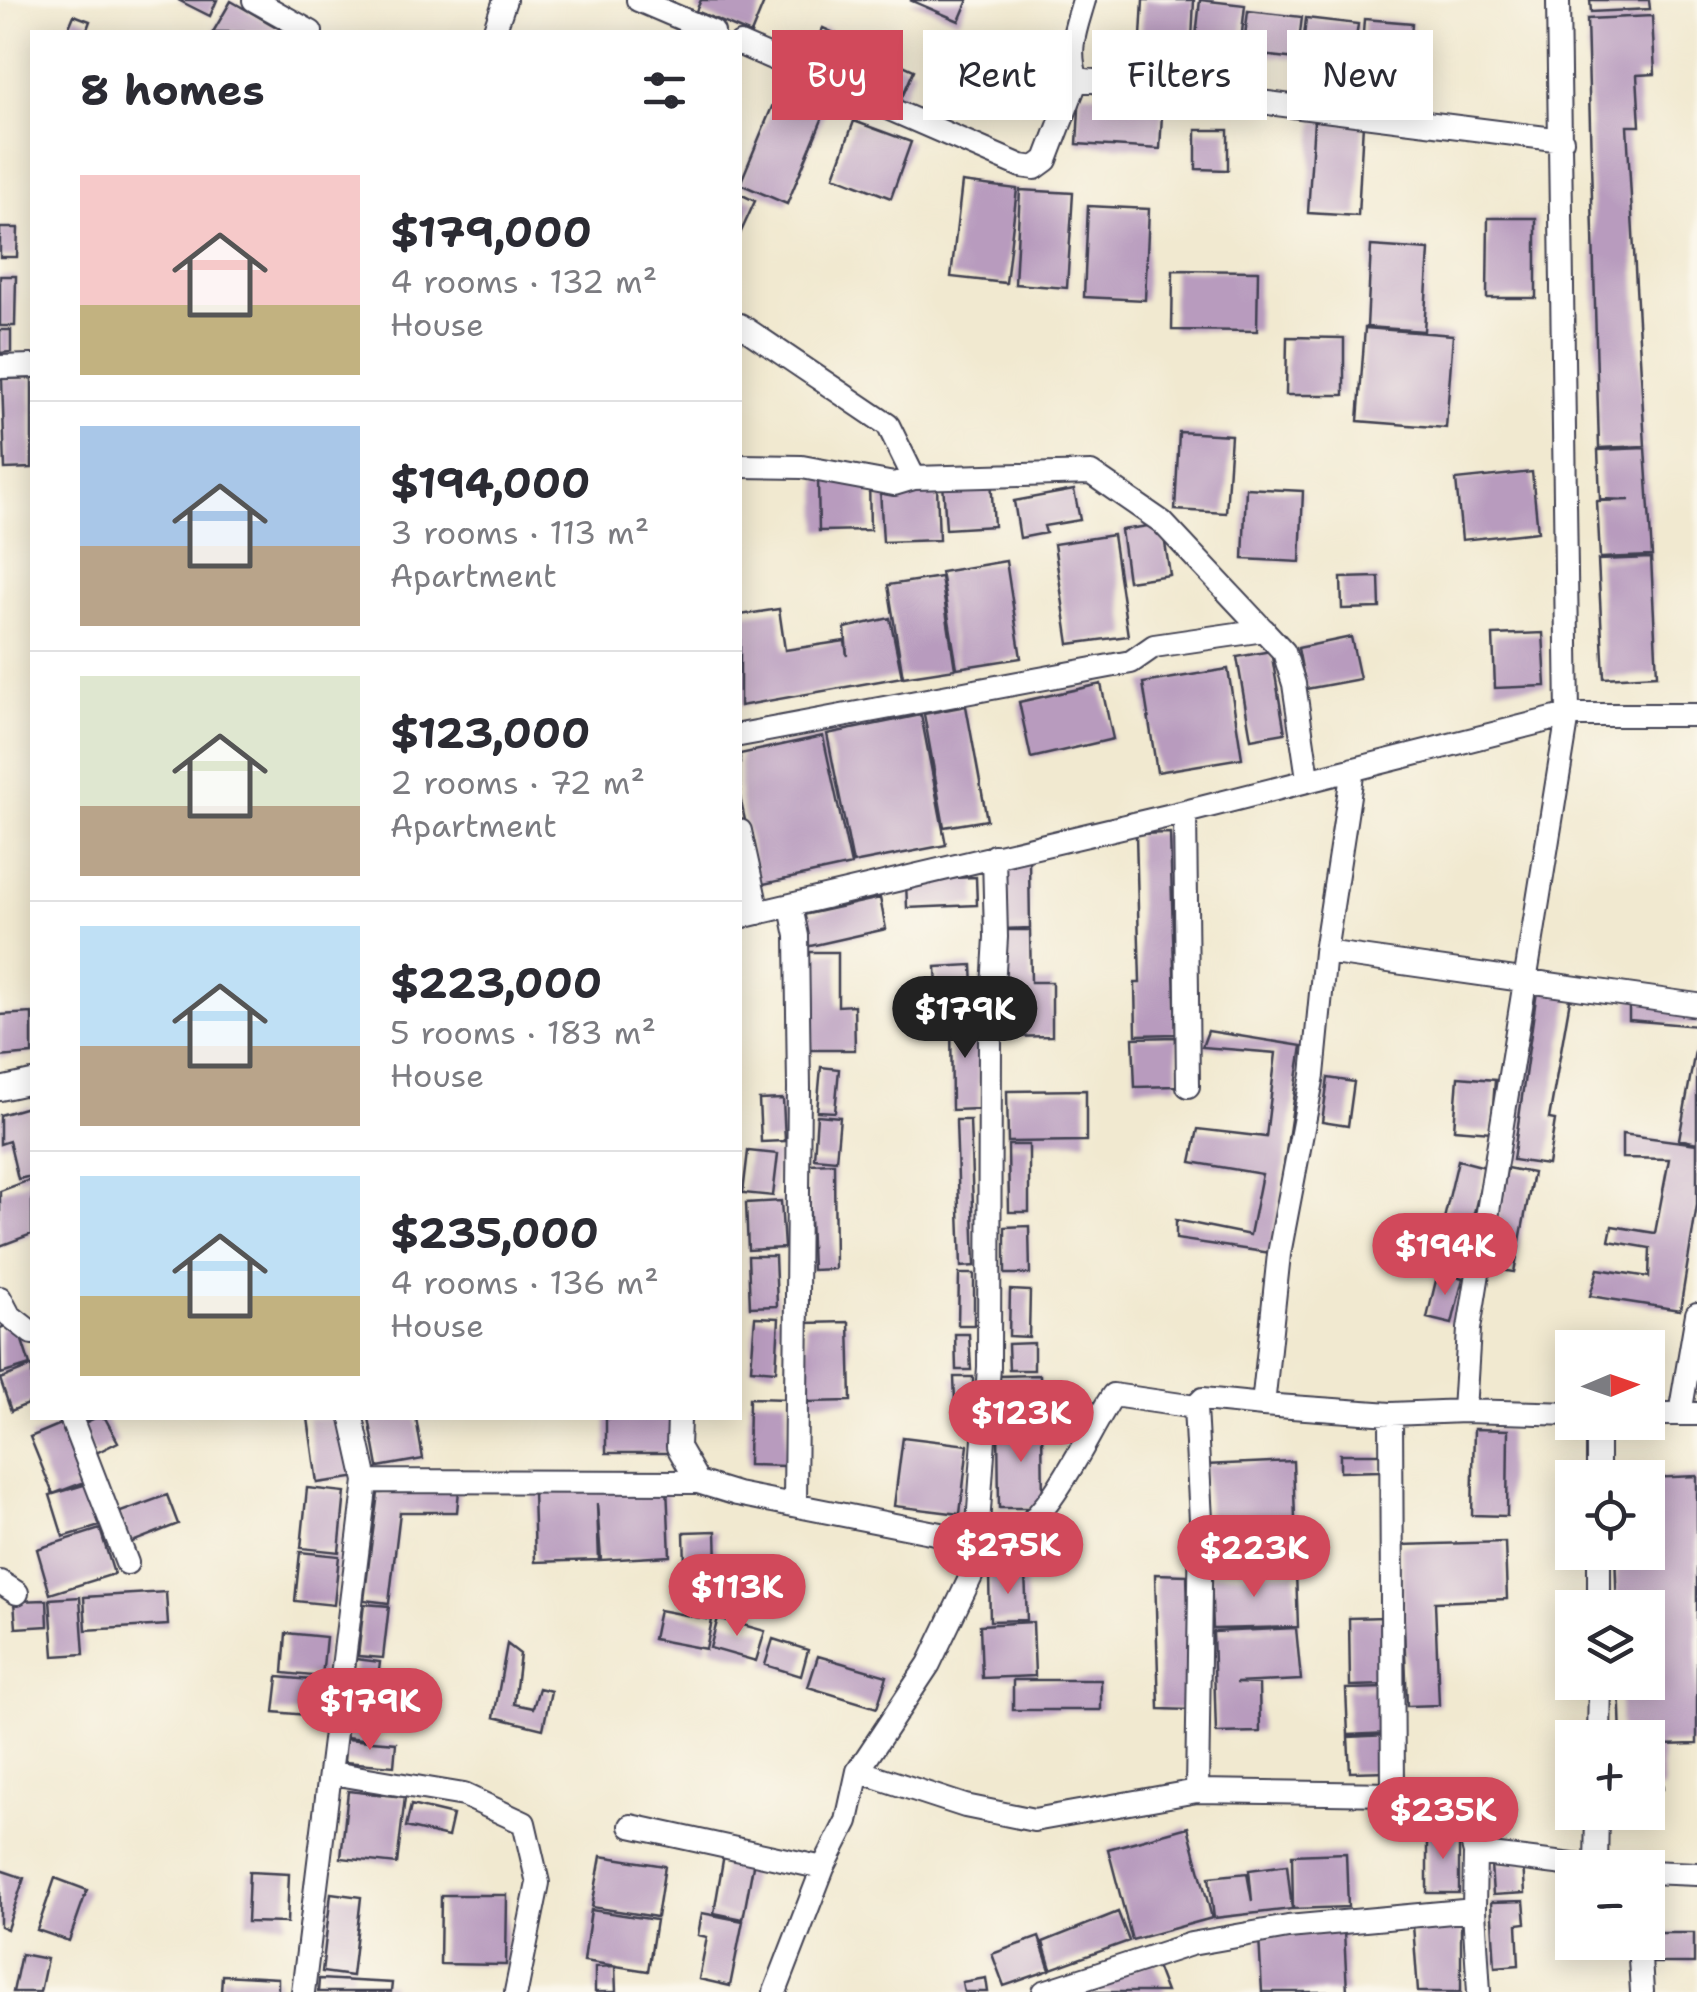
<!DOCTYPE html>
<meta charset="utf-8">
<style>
:root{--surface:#fff;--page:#f2f2f3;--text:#2b2b33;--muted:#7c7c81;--line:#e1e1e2;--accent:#d1495b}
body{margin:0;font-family:"Shantell Sans",sans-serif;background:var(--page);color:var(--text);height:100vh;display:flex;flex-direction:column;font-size:38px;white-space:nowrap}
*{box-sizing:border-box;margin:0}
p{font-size:32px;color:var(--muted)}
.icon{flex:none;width:55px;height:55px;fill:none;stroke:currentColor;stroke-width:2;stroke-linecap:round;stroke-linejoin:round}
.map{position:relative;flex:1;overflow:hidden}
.drawer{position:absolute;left:30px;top:30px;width:712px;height:1390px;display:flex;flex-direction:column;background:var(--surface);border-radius:0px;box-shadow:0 5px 25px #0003}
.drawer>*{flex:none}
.hud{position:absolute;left:772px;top:30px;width:772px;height:90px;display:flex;gap:20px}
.needle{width:65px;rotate:88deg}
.tools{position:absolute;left:1555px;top:1330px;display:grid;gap:20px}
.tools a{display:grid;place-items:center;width:110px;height:110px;border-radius:0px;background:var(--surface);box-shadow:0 5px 25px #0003;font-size:50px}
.price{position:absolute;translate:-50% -85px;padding:0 22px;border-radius:35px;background:var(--accent);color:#fff;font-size:32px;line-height:65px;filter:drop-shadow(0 2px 5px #0008)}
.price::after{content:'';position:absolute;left:50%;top:60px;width:30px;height:22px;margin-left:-15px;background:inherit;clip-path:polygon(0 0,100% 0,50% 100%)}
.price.current{background:#222;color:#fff}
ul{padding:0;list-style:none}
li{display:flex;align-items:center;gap:30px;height:250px;padding:0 50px}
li+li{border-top:2px solid var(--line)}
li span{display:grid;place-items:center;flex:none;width:280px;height:200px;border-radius:0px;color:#555}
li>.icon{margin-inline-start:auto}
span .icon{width:120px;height:120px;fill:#fffc;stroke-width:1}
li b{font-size:42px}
h2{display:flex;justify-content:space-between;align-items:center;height:120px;padding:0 50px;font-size:42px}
.chip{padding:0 35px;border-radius:0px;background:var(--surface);box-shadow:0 5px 25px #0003;font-size:35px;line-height:90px}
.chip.current{background:var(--accent);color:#fff}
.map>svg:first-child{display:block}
</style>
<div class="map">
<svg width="1697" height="1992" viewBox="0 0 1697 1992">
<rect width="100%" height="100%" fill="#fbf7ec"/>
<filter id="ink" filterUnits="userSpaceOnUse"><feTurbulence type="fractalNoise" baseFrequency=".01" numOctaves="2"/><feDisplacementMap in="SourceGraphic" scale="20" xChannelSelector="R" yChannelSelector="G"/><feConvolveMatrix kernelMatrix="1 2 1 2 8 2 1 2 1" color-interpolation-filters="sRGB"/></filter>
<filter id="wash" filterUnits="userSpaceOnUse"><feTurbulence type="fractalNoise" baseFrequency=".0048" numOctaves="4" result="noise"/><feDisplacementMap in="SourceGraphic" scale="40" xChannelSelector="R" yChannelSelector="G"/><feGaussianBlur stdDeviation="2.25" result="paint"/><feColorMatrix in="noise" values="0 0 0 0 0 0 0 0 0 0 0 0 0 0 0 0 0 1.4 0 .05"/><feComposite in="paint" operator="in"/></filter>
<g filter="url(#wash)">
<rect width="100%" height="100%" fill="#f1e9d0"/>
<g id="blocks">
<!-- building -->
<path fill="#b89bbe" d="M178 0H217L210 16Z
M701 0H765L751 34 696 11Z
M910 0H968L959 21Z
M1143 0H1194L1192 40 1141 37Z
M1200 0 1245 5 1240 51 1195 46Z
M1590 0H1649L1650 9 1591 12Z
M231 1 285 32H213Z
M1248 11 1302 17 1297 59 1243 53Z
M74 15 90 21 86 32H67Z
M1652 16 1655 74 1637 75 1640 126H1627L1645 446 1599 448 1587 19Z
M1306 18 1358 24 1353 62 1302 56Z
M1364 19 1412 23 1409 67 1361 63Z
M823 28 865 47 849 81 807 62Z
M866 48 914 70 899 104 850 83Z
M781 85 828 105 787 204 740 184Z
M1080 92 1163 97 1160 149 1077 144Z
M1314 120 1363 123 1358 216 1308 213Z
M854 121 911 142 891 198 834 176Z
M1196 130H1228V170L1196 169Z
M962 182 1017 189 1006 283 951 277Z
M1020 190 1073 193 1067 288 1015 284Z
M740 194 755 201 740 234Z
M1088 206 1149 209 1145 300 1084 297Z
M1488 218H1536V298H1487Z
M0 228H18L17 257H0Z
M1371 246 1429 250 1424 331 1367 327Z
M1173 270 1258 271 1257 331 1172 330Z
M0 276H16L15 326H0Z
M1365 328 1453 335 1446 428 1358 421Z
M0 330H11V352L0 353Z
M1287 337 1344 338V395H1286Z
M32 378V468L5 469 2 379Z
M1179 432 1231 435 1226 513 1175 510Z
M1645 448 1652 556 1600 558 1597 501 1630 500 1600 499 1598 450Z
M1532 472 1538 532 1462 540 1456 480Z
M869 478 870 530 819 531 818 479Z
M991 479 994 526 946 529 943 482Z
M937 486 939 540 883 542 880 488Z
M1246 488 1303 491 1300 562 1243 559Z
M1074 490 1080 520 1044 526 1046 533 1020 538 1014 501Z
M1162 524 1170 575 1128 581 1121 530Z
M1113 535 1128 636 1069 644 1054 544Z
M1651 558 1657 675 1604 678 1598 560Z
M1006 561 1021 658 957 668 941 572Z
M941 577 955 669 903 677 888 585Z
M1379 577 1380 608 1342 609 1341 578Z
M779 609 785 650 845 641 847 656 845 628 890 618 902 677 740 706V615Z
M1543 633 1546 686 1495 688 1493 635Z
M1351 637 1360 679 1306 689 1298 648Z
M1271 651 1285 733 1251 739 1237 657Z
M1228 669 1242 758 1157 772 1143 683Z
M1101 684 1113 739 1031 758 1019 702Z
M966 706 987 820 944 827 924 714Z
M921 715 946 845 853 863 827 734Z
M823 736 851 865 759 885 740 797V754Z
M1170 833 1176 1034 1136 1035 1135 983H1140L1136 834Z
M1001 860H1029L1030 928 1002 929Z
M976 877 977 905 907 908 906 880Z
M880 898 886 929 806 947 799 916Z
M999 930H1030L1031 982H1052V1036L1000 1037Z
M808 952H838V1006L854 1005 855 1050H810Z
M972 965 974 1010 938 1011 936 967Z
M1538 984 1572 988 1549 1119 1555 1120 1548 1165 1513 1160Z
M1629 998 1697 1010V1026L1629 1020Z
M32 1013V1054L0 1057V1015Z
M951 1013H978L979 1109 952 1110Z
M1208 1031 1302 1046 1271 1253 1176 1239V1220L1250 1235 1262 1174 1191 1162 1198 1129 1266 1137 1276 1053 1202 1047Z
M1177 1037 1178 1086 1135 1087 1133 1038Z
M1695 1051H1697V1143L1679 1139Z
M821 1067 839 1069 835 1112 817 1111Z
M1458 1077 1495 1080 1491 1132 1454 1129Z
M1328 1078 1354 1082 1348 1126 1322 1122Z
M1086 1090V1141L1008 1142 1007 1091Z
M783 1099 785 1141 761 1142 759 1100Z
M31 1106 32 1176 18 1179 9 1141 0 1144V1115Z
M817 1115 840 1117 836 1160 814 1158Z
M956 1120H970L975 1266 961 1267Z
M1622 1134 1697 1144V1205L1680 1310 1590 1296 1598 1269 1649 1277 1650 1248 1609 1241 1612 1226 1655 1233 1669 1159 1622 1158Z
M1008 1145H1029V1212H1009Z
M748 1151 778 1154 773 1196 743 1193Z
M1458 1160 1485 1167 1461 1267 1434 1261Z
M834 1163 835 1269 812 1270 808 1164Z
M1507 1168 1533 1173 1514 1272 1489 1268Z
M32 1179V1234L0 1246V1191Z
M781 1201 784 1248 748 1250 746 1203Z
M1029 1226 1030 1274H1005V1227Z
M748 1256H775L777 1306 750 1307Z
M1438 1272 1463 1278 1452 1324 1427 1318Z
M959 1274H974V1325H958Z
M1010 1290 1030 1291 1029 1337 1009 1336Z
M755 1317 779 1318 776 1371 751 1369Z
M16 1322 30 1365 1 1374 0 1328Z
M849 1322 851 1401 808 1402 805 1323Z
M955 1334H969L971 1370H956Z
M1034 1343V1370H1009L1008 1344Z
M32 1366V1402L11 1411 0 1379Z
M1040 1375 1041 1418 998 1420 997 1376Z
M954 1377H973V1401H955Z
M749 1398 787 1399 786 1466 748 1465Z
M95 1418H105L118 1442 94 1454 80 1425Z
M308 1418H351L359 1477 317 1483Z
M369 1418H416L423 1459 378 1467Z
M606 1418H675V1453H606Z
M1042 1422 1043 1508H999L998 1423Z
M61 1424 85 1482 53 1494 30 1437Z
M1474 1429 1508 1430 1507 1516 1472 1515Z
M903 1437 968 1445 960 1514 894 1506Z
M1340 1454H1380V1471L1340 1472Z
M1293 1461 1295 1519 1208 1523 1205 1465Z
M1697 1476V1744L1661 1745 1663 1789 1648 1790V1738H1621L1619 1682H1648V1608H1617L1615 1552H1648V1478Z
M87 1484 100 1526 63 1537 50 1495Z
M667 1485 670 1556 601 1560 597 1503 599 1560 535 1562 533 1491Z
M307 1488 345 1492 339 1552 301 1548Z
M459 1490 457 1512H400L389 1603 364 1600 378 1493Z
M167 1495 178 1524 130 1543 118 1513Z
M100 1529 114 1574 50 1594 37 1549Z
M716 1531 718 1598 686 1599 684 1532Z
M1505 1542 1507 1599 1435 1602 1439 1705 1407 1706 1401 1545Z
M300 1552 339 1556 334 1605 295 1601Z
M1296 1572 1298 1627 1213 1629 1211 1574Z
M1025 1573 1027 1620 990 1621 989 1574Z
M1155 1574 1187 1575 1191 1710 1159 1709Z
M166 1592 168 1625 86 1630 84 1597Z
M80 1597 84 1654 54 1656 50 1599Z
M47 1600 48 1626 16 1628 14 1601Z
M364 1604 389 1606 383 1658 358 1656Z
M659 1610 712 1620 706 1649 653 1639Z
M1385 1617 1387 1685 1350 1686 1349 1618Z
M718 1618 765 1631 756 1661 710 1648Z
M1033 1622 1035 1676 982 1678 980 1625Z
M1296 1628 1301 1680 1236 1683 1259 1684 1260 1732 1216 1733 1213 1632Z
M286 1633 326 1637 322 1677 283 1673Z
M773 1639 808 1650 801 1676 765 1665Z
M507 1644 520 1654 514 1704 533 1708 539 1688 551 1691 543 1729 494 1717Z
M818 1656 887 1676 877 1708 808 1687Z
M356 1659 380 1662 370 1740 346 1737Z
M278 1677 322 1681 318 1716 274 1712Z
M1013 1680H1101V1710H1013Z
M1387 1688 1389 1733 1348 1735 1346 1689Z
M1389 1735 1390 1771 1350 1772 1348 1737Z
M346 1739 396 1743 394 1766 344 1762Z
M348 1791 405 1797 397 1864 341 1858Z
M411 1805 453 1815 448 1837 406 1827Z
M1188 1827 1212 1918 1132 1940 1108 1849Z
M1427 1831H1459V1893H1427Z
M1346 1853 1348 1907 1293 1909 1292 1855Z
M724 1854 754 1860 743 1919 714 1913Z
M601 1856 665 1866 657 1917 592 1907Z
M1523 1862 1525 1893 1493 1895 1491 1864Z
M1287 1865 1292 1909 1214 1918 1209 1877 1247 1873 1252 1901 1249 1870Z
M0 1870 24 1878 7 1929 0 1926Z
M249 1872 289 1874 287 1923 247 1922Z
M55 1878 87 1890 69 1941 37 1930Z
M331 1893 361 1897 352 1976 322 1972Z
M441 1895H507L506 1965 440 1964Z
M1524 1901 1526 1923 1517 1924 1519 1965 1495 1967 1491 1902Z
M591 1910 656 1920 648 1971 584 1961Z
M1118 1912 1129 1941 1051 1969 1043 1942Z
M702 1913 743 1921 730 1986 699 1979 707 1937 698 1935Z
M1461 1920V1992H1418L1413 1925Z
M1344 1931 1347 1992H1262L1259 1936Z
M1650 1933H1694V1963H1651Z
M1039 1937 1050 1970 1004 1986 992 1954Z
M1585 1942H1619V1953L1585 1954Z
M21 1954 47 1959 40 1992H13Z
M1154 1961 1166 1992H1089L1086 1986Z
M615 1966 616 1992H595V1967Z
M222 1975 278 1978V1992H221Z
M986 1978 988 1992H964L962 1982Z
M319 1979 392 1983 391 1992H318Z"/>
</g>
</g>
<g filter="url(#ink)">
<use href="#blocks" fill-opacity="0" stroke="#414051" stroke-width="2.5"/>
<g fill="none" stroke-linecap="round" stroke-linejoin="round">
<defs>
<path id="minor" d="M254 0 311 32
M638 0 713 32
M1558 0 1568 715 1469 1329 1464 1411 1572 1414
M494 32 505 0
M740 44 1021 166 1035 168 1046 160 1077 79C1066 50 1076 28 1084 0
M1077 79 1562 140
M740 325 888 425 914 478 1091 473 1162 522 1284 652 1294 684 1308 778
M0 367 32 366
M740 466 802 467 894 484 914 478
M740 735 1131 662 1154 646 1264 630
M1185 812 1188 1086
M740 831 758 913
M791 907 797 936 799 1088 795 1503
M740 917 1185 812 1568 715H1697
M1325 952 1697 1005
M0 1089 32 1082
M0 1298 9 1315 32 1333
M1697 1314 1680 1414H1697
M1263 1405 1391 1414 1464 1411
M1391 1414 1393 1794
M1648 1414H1680
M71 1418 127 1563
M679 1418 678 1447 698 1482 737 1494 991 1544C1047 1535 1083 1439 1113 1395L1195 1407
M1598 1422V1478
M366 1481 698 1482
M1599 1552V1608
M0 1582 17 1593
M1599 1738 1600 1682
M858 1771 965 1806 1034 1820 1197 1791 1393 1794 1407 1803 1455 1805 1466 1819 1475 1853 1597 1868
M332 1773 464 1795 524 1823 538 1883 516 1992
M1197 1791 1201 1520 1195 1407 1203 1399 1263 1405 1279 1254 1313 1075 1325 952 1353 769
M631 1826 823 1868
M1596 1867 1597 1812
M1648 1872 1697 1874
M1474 1910 1479 1992
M1639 1942 1642 1992
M303 1992 366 1481 352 1418
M775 1992 823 1868 847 1821 858 1771 929 1664 975 1568 989 1367 990 1039 996 937 994 856
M1044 1992 1191 1944 1288 1927 1474 1910 1475 1853"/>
</defs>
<!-- minor casing -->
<use href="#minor" stroke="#414051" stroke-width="26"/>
<!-- minor -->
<use href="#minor" stroke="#fff" stroke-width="22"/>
</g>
</g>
</svg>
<div class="tools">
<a><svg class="needle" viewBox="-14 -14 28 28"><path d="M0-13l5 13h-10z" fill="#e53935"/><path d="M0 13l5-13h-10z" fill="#7c7c81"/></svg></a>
<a><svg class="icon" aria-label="locate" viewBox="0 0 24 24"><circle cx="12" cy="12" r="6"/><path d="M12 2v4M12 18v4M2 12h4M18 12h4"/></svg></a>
<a><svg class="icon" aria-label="layers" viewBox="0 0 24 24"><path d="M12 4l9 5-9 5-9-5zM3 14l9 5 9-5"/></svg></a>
<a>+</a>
<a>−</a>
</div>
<b class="price current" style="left:965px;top:1061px">$179K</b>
<b class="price" style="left:1445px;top:1298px">$194K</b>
<b class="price" style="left:1021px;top:1465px">$123K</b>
<b class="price" style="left:1008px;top:1597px">$275K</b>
<b class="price" style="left:1254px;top:1600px">$223K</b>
<b class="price" style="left:737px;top:1639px">$113K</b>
<b class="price" style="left:370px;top:1753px">$179K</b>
<b class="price" style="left:1443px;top:1862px">$235K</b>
<div class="hud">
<a class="chip current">Buy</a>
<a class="chip">Rent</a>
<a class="chip">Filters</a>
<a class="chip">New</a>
</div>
<section class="drawer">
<h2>8 homes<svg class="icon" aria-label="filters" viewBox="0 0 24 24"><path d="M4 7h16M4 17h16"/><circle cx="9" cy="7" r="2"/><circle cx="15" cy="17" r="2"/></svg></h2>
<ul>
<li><span style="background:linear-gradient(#f6c9c9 65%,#c2b280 0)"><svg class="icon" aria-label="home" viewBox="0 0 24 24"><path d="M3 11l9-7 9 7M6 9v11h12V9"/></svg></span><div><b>$179,000</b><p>4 rooms · 132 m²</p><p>House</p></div></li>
<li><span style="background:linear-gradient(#a9c7e8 60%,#b9a48a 0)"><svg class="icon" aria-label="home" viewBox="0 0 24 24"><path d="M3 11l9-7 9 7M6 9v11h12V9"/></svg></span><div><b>$194,000</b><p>3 rooms · 113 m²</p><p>Apartment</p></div></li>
<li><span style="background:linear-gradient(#dfe7d0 65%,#b9a48a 0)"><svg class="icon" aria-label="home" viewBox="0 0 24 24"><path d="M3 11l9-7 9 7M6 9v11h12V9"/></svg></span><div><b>$123,000</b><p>2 rooms · 72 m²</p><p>Apartment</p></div></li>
<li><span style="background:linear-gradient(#bfe0f5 60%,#b9a48a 0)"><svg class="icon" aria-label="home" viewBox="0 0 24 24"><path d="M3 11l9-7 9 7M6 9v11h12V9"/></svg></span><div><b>$223,000</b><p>5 rooms · 183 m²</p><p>House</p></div></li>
<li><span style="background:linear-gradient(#bfe0f5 60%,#c2b280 0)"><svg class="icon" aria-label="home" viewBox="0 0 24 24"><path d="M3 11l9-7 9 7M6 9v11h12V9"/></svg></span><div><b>$235,000</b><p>4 rooms · 136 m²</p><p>House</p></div></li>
</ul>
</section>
</div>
